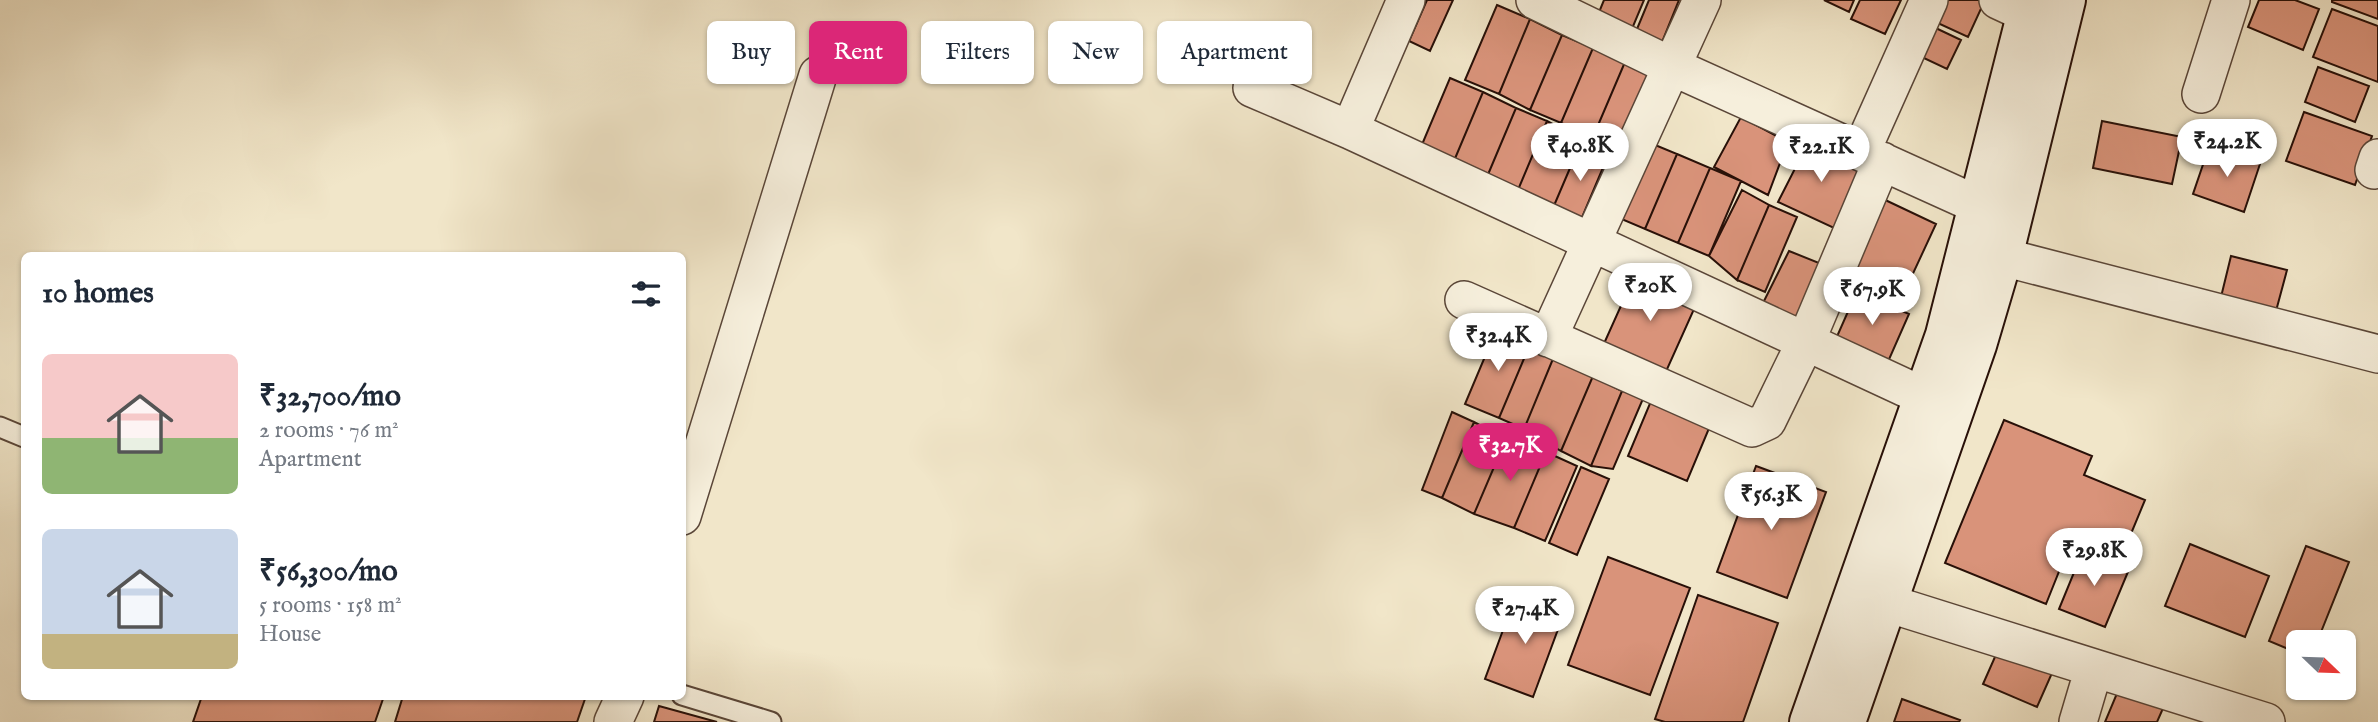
<!DOCTYPE html>
<meta charset="utf-8">
<style>
:root{--surface:#fff;--page:#f6f6f7;--text:#1f2937;--muted:#747a83;--accent:#db2777}
body{margin:0;font-family:"IM FELL English",serif;background:var(--page);color:var(--text);height:100vh;display:flex;flex-direction:column;font-size:26px;white-space:nowrap}
*{box-sizing:border-box;margin:0}
p{font-size:23px;color:var(--muted)}
.icon{flex:none;width:38px;height:38px;fill:none;stroke:currentColor;stroke-width:2;stroke-linecap:round;stroke-linejoin:round}
.map{position:relative;flex:1;overflow:hidden}
.drawer{position:absolute;left:21px;top:252px;width:665px;height:448px;display:flex;flex-direction:column;background:var(--surface);border-radius:10px;box-shadow:0 2px 5px #0004}
.drawer>*{flex:none}
.top-card{position:absolute;left:707px;top:21px;width:665px;height:63px;display:flex;gap:14px}
.needle{width:46px;rotate:113deg}
.controls{position:absolute;left:2286px;top:630px;display:grid;gap:14px}
.controls a{display:grid;place-items:center;width:70px;height:70px;border-radius:10px;background:var(--surface);box-shadow:0 2px 5px #0004;font-size:35px}
.price{position:absolute;translate:-50% -60px;padding:0 16px;border-radius:24px;background:#fff;color:#222;font-size:23px;line-height:46px;filter:drop-shadow(0 2px 4px #0008)}
.price::after{content:'';position:absolute;left:50%;top:42px;width:21px;height:16px;margin-left:-10px;background:inherit;clip-path:polygon(0 0,100% 0,50% 100%)}
.price.on{background:var(--accent);color:#fff}
ul{padding:0;list-style:none}
li{display:flex;align-items:center;gap:21px;height:175px;padding:0 21px}
li span{display:grid;place-items:center;flex:none;width:196px;height:140px;border-radius:10px;color:#555}
li>.icon{margin-inline-start:auto}
span .icon{width:84px;height:84px;fill:#fffc;stroke-width:1}
li b{font-size:30px}
h2{display:flex;justify-content:space-between;align-items:center;height:84px;padding:0 21px;font-size:30px}
.tag{padding:0 24px;border-radius:10px;background:var(--surface);box-shadow:0 2px 5px #0004;font-size:24px;line-height:63px}
.tag.on{background:var(--accent);color:#fff}
.map>svg:first-child{display:block}
</style>
<div class="map">
<svg width="2378" height="722" viewBox="0 0 2378 722">
<rect width="100%" height="100%" fill="#f1e6c9"/>
<filter id="stains"><feTurbulence type="fractalNoise" baseFrequency=".00286" numOctaves="4"/><feColorMatrix values="0 0 0 0 .2 0 0 0 0 .09 0 0 0 0 .02 0 0 0 .5 -.17"/></filter>
<radialGradient id="worn" r=".72"><stop offset=".6" stop-color="#630" stop-opacity="0"/><stop offset="1" stop-color="#630" stop-opacity=".3"/></radialGradient>
<!-- building -->
<path fill="#d9937a" stroke="#281008" stroke-width="2" d="M1427 0H1453L1430 51 1409 41Z
M1604 0H1644L1629 36 1595 22Z
M1649 0H1679L1658 52 1632 41Z
M1824 0H1854L1849 12Z
M1860 0H1901L1885 34 1851 19Z
M1938 0H1985L1968 37 1929 19Z
M2259 0H2295L2319 9 2303 50 2248 27Z
M2332 0H2378V19L2332 2Z
M1497 5 1530 19 1499 94 1465 80Z
M2332 9 2378 26V82L2313 57Z
M1530 19 1562 35 1530 110 1499 94Z
M1923 22 1961 40 1947 69 1909 51Z
M1562 35 1593 48 1561 123 1530 110Z
M1593 48 1625 62 1593 137 1561 123Z
M1625 62 1653 74 1621 149 1593 137Z
M2318 67 2369 86 2355 122 2305 102Z
M1450 78 1483 92 1451 168 1418 154Z
M1483 92 1516 108 1484 184 1451 168Z
M1516 108 1547 121 1515 197 1484 184Z
M2304 112 2372 136 2355 185 2286 161Z
M1741 117 1788 142 1768 195 1714 167Z
M1547 121 1582 140 1550 215 1515 197Z
M2102 121 2182 137 2172 184 2093 168Z
M1582 140 1610 151 1578 227 1550 215Z
M1643 140 1677 154 1645 229 1612 215Z
M1809 141 1863 164 1834 228 1778 202Z
M2209 147 2260 164 2244 212 2193 194Z
M1677 154 1710 168 1678 243 1645 229Z
M1710 168 1741 181 1709 256 1678 243Z
M1742 190 1769 205 1737 280 1709 256Z
M1881 198 1936 224 1903 295 1848 269Z
M1769 205 1797 217 1765 292 1737 280Z
M1789 251 1829 267 1804 325 1762 305Z
M2231 256 2287 270 2276 311 2221 297Z
M1637 270 1699 298 1664 376 1602 348Z
M1857 291 1909 314 1887 364 1835 341Z
M1497 328 1531 342 1499 418 1465 404Z
M1531 342 1555 354 1524 429 1499 418Z
M1555 354 1593 376 1561 451 1524 429Z
M1593 376 1622 391 1591 466 1561 451Z
M1622 391 1645 394 1613 469 1591 466Z
M1651 401 1710 426 1687 481 1628 456Z
M1452 412 1474 422 1442 498 1422 490Z
M2004 420 2092 456 2084 475 2145 500 2123 553 2074 534 2046 604 1945 563Z
M1474 422 1506 439 1474 514 1442 498Z
M1506 439 1546 452 1514 528 1474 514Z
M1546 452 1577 466 1545 541 1514 528Z
M1756 466 1826 492 1787 598 1717 572Z
M1581 467 1609 479 1577 555 1549 543Z
M2190 544 2269 576 2245 637 2165 606Z
M2306 546 2349 562 2317 642H2298V653L2269 641Z
M2084 548 2130 567 2105 627 2059 609Z
M1608 557 1690 588 1650 695 1568 665Z
M1516 595 1564 613 1533 697 1485 679Z
M1698 595 1778 623 1743 722H1665L1655 719Z
M2002 641 2056 664 2037 707 1983 684Z
M2123 679 2168 697 2157 722H2105Z
M202 696H384L375 722H193Z
M403 696H586L577 722H395Z
M1902 699 1960 720 1959 722H1894Z
M659 706 717 722H654Z"/>
<g fill="none" stroke-linecap="round" stroke-linejoin="round">
<defs>
<path id="service" d="M0 427 24 437
M682 695 771 722"/>
<path id="minor" d="M1535 0 1673 67 1978 205
M1998 0 2026 13
M1252 88 1350 130 1923 396
M2201 94 2231 0
M1350 130 1406 0
M1861 152 1929 0
M2374 170 2378 158
M2003 257 2378 354
M1464 300 1752 428 1767 421 1806 341 1882 161
M1548 338 1702 0
M682 516 818 75
M1887 603 2266 722
M613 722 625 696
M2078 722 2094 668"/>
<path id="secondary" d="M1809 722 1945 335 2030 0
M1846 722 1977 345 2003 257 2066 0"/>
</defs>
<!-- service casing -->
<use href="#service" stroke="#5a4638" stroke-width="23"/>
<!-- minor casing -->
<use href="#minor" stroke="#5a4638" stroke-width="40"/>
<!-- secondary casing -->
<use href="#secondary" stroke="#281008" stroke-width="42"/>
<!-- service -->
<use href="#service" stroke="#f6efdc" stroke-width="19"/>
<!-- minor -->
<use href="#minor" stroke="#f6efdc" stroke-width="37"/>
<!-- secondary -->
<use href="#secondary" stroke="#f6efdc" stroke-width="38"/>
</g>
<rect width="100%" height="100%" filter="url(#stains)"/>
<rect width="100%" height="100%" fill="url(#worn)"/>
</svg>
<div class="controls">
<a><svg class="needle" viewBox="-14 -14 28 28"><path d="M0-13l5 13h-10z" fill="#e53935"/><path d="M0 13l5-13h-10z" fill="#747a83"/></svg></a>
</div>
<b class="price" style="left:2227px;top:179px">₹24.2K</b>
<b class="price" style="left:1580px;top:183px">₹40.8K</b>
<b class="price" style="left:1821px;top:184px">₹22.1K</b>
<b class="price" style="left:1650px;top:323px">₹20K</b>
<b class="price" style="left:1872px;top:327px">₹67.9K</b>
<b class="price" style="left:1498px;top:373px">₹32.4K</b>
<b class="price on" style="left:1510px;top:483px">₹32.7K</b>
<b class="price" style="left:1771px;top:532px">₹56.3K</b>
<b class="price" style="left:2094px;top:588px">₹29.8K</b>
<b class="price" style="left:1525px;top:646px">₹27.4K</b>
<div class="top-card">
<a class="tag">Buy</a>
<a class="tag on">Rent</a>
<a class="tag">Filters</a>
<a class="tag">New</a>
<a class="tag">Apartment</a>
</div>
<section class="drawer">
<h2>10 homes<svg class="icon" aria-label="filters" viewBox="0 0 24 24"><path d="M4 7h16M4 17h16"/><circle cx="9" cy="7" r="2"/><circle cx="15" cy="17" r="2"/></svg></h2>
<ul>
<li><span style="background:linear-gradient(#f6c9c9 60%,#8fb573 0)"><svg class="icon" aria-label="home" viewBox="0 0 24 24"><path d="M3 11l9-7 9 7M6 9v11h12V9"/></svg></span><div><b>₹32,700/mo</b><p>2 rooms · 76 m²</p><p>Apartment</p></div></li>
<li><span style="background:linear-gradient(#c9d6e8 75%,#c2b280 0)"><svg class="icon" aria-label="home" viewBox="0 0 24 24"><path d="M3 11l9-7 9 7M6 9v11h12V9"/></svg></span><div><b>₹56,300/mo</b><p>5 rooms · 158 m²</p><p>House</p></div></li>
</ul>
</section>
</div>
